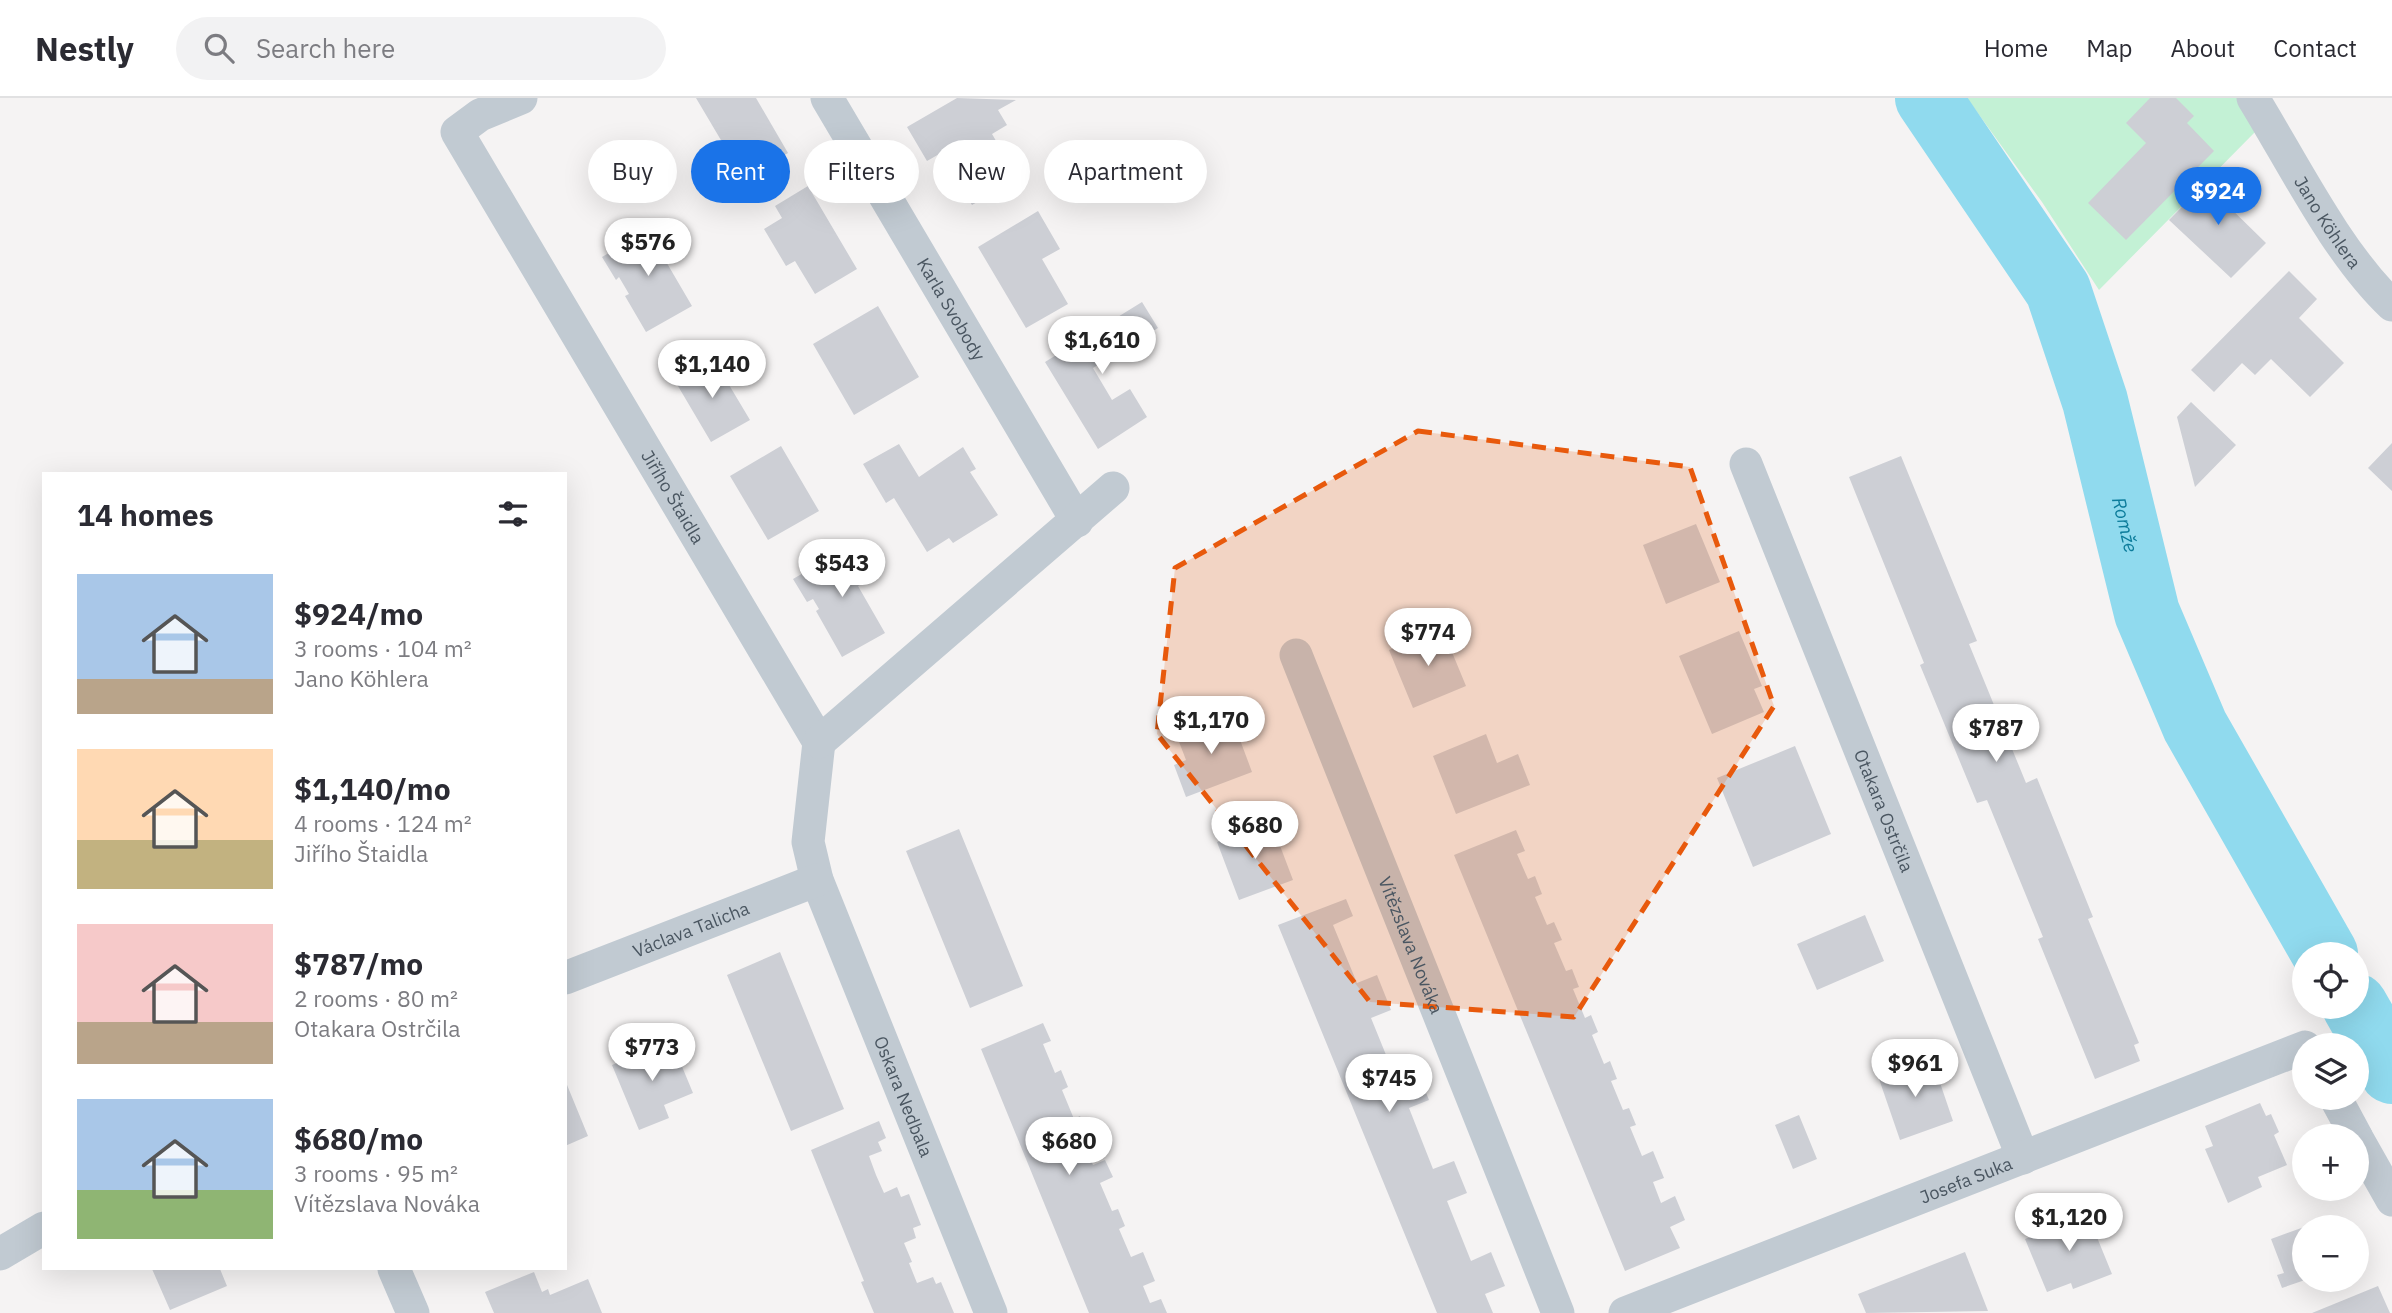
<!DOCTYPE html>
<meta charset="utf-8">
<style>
:root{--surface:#fff;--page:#f2f2f3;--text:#2b2b33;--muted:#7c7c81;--line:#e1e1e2;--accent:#1a73e8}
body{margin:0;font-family:"IBM Plex Sans",sans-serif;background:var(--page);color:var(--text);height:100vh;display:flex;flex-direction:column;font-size:26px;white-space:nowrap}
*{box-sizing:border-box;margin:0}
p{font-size:23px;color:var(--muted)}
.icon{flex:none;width:38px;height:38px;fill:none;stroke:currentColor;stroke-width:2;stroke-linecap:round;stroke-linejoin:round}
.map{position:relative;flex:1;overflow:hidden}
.details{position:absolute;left:42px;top:374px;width:525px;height:798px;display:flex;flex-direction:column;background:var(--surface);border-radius:0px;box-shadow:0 7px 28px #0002}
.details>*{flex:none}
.guide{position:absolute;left:588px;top:42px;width:665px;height:63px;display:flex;gap:14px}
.controls{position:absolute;left:2292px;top:844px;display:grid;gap:14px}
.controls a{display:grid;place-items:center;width:77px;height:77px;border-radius:50%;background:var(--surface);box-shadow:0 7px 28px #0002;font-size:35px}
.price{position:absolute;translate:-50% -60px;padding:0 16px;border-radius:24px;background:#fff;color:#222;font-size:23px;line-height:46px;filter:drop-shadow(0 2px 4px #0008)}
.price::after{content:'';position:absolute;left:50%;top:42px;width:21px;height:16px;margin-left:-10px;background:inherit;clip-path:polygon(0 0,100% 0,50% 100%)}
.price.on{background:var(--accent);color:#fff}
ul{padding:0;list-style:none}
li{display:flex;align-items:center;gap:21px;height:175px;padding:0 35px}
li span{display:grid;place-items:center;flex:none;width:196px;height:140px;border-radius:0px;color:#555}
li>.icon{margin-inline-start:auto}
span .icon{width:84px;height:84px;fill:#fffc;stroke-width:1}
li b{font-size:30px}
h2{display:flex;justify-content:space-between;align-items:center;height:84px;padding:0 35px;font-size:30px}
.pill{padding:0 24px;border-radius:32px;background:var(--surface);box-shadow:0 7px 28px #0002;font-size:24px;line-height:63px}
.pill.on{background:var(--accent);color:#fff}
header{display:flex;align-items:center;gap:42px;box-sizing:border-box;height:98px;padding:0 35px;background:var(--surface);border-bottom:2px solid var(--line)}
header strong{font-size:33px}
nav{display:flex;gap:38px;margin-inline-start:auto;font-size:24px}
.search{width:490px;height:63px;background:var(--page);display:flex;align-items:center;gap:18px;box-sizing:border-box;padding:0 24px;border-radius:38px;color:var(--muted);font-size:26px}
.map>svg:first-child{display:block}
</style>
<header>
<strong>Nestly</strong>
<div class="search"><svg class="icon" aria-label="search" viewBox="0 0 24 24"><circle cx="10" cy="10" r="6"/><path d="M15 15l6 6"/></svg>Search here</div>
<nav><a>Home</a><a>Map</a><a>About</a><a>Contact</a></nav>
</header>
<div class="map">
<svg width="2392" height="1215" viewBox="0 0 2392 1215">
<rect width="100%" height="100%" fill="#f5f3f3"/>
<!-- green -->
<path fill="#c3f1d5" d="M1967 0H2237L2256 33 2099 192 2042 104Z"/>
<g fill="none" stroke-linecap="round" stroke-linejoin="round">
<!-- river -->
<g stroke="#90daee" stroke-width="66">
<path id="s1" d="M1928 0 2058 192 2095 303 2147 515 2195 628 2325 856"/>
<path d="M2355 908 2392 973"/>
</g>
</g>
<!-- building -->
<path fill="#cdcfd5" d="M696 0H756L788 55 744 81Z
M957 0 1016 2 998 12 1007 27 992 36 1018 80 972 107 941 55 927 63 907 29Z
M2150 0H2176L2194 18 2187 25 2214 53 2126 142 2088 105 2146 45 2126 25Z
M2220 70 2234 84 2219 99 2266 145 2231 180 2169 122Z
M808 88 857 171 815 196 795 163 786 168 764 131 782 120 775 108Z
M1038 113 1060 151 1042 161 1068 206 1026 230 978 149Z
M659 126 672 148 661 155 692 208 646 234 625 198 629 196 619 179 616 182 602 159Z
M2289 173 2317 201 2299 220 2344 265 2310 299 2271 261 2255 277 2242 265 2214 294 2191 272Z
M1142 204 1158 230 1093 270 1112 302 1130 291 1147 319 1098 351 1045 264Z
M878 208 919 279 854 317 813 246Z
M713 260 750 322 711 344 675 283Z
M2191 304 2236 347 2195 389 2177 319Z
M2392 345V393L2368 370Z
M899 346 919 379 963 349 976 371 970 374 998 417 953 445 949 440 927 454 894 400 886 405 863 366Z
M781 348 819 413 768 442 730 378Z
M1901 358 1977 543 1969 546 2026 685 2037 680 2093 819 2088 821 2139 945 2134 947 2140 963 2095 981 2038 841 2043 839 1987 702 1977 705 1920 567 1924 565 1849 379Z
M1696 426 1720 484 1666 506 1643 447Z
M855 445 875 479 858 488 885 535 842 559 816 513 819 511 813 501 807 504 793 481Z
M1442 530 1466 588 1413 610 1389 552Z
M1739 533 1762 588 1754 591 1764 614 1712 636 1679 558Z
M1230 615 1252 674 1186 699 1174 667 1186 662 1176 636Z
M1486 636 1497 665 1518 656 1530 687 1456 716 1433 658Z
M1795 648 1831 736 1753 769 1717 680Z
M1271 724 1293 782 1239 802 1217 744Z
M959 731 1023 888 970 910 906 753Z
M1516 732 1525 753 1517 756 1528 781 1535 778 1542 796 1535 799 1547 827 1554 824 1562 842 1554 845 1566 873 1572 871 1579 889 1573 891 1585 920 1591 917 1598 934 1592 937 1604 966 1610 963 1617 981 1611 983 1623 1012 1629 1010 1636 1027 1630 1029 1642 1058 1653 1053 1664 1080 1653 1084 1661 1105 1675 1098 1685 1122 1670 1129 1680 1150 1625 1173 1454 757Z
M1346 801 1353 818 1333 827 1357 885 1377 877 1391 912 1371 920 1395 979 1416 970 1429 1002 1409 1010 1433 1071 1454 1063 1467 1095 1447 1103 1471 1163 1491 1154 1505 1188 1485 1196 1493 1215H1437L1278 827Z
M1865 817 1884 863 1817 892 1797 846Z
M780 854 844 1011 791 1033 727 877Z
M1043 925 1051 943 1043 946 1055 975 1061 972 1068 989 1062 992 1074 1021 1080 1018 1088 1036 1081 1039 1093 1067 1105 1062 1113 1079 1100 1085 1112 1113 1118 1111 1125 1128 1119 1131 1131 1159 1143 1154 1155 1183 1143 1188 1150 1205 1161 1201 1167 1215H1089L981 951Z
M671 942 693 995 664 1007 669 1020 639 1032 612 967Z
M1924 961 1929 972 1935 970 1953 1023 1900 1042 1878 978Z
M565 982 588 1038 565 1048Z
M2260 1005 2266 1018 2271 1016 2279 1034 2274 1037 2287 1067 2258 1079 2262 1089 2228 1105 2205 1051 2213 1048 2205 1028Z
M1799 1017 1817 1061 1793 1071 1775 1027Z
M879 1023 886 1040 878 1044 882 1053 869 1058 876 1077 884 1095 897 1089 901 1099 909 1096 921 1127 913 1130 916 1140 904 1145 912 1164 909 1165 917 1185 933 1179 936 1186 941 1184 954 1215H874L861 1184 864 1183 811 1052Z
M2085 1110 2112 1176 2073 1191 2071 1185 2047 1194 2025 1141 2065 1125 2063 1119Z
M2332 1119 2336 1129H2305V1182L2282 1190 2277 1177 2284 1175 2271 1141Z
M1965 1154 1988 1213 1866 1215 1858 1196Z
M152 1171H220L227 1188 170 1212Z
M534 1174 542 1194 548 1191 550 1197 588 1181 602 1215H494L485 1194Z
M2378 1188 2390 1215H2312Z"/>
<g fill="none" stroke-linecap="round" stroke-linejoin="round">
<!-- minor -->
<g stroke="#c1cad2" stroke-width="33">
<path id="s2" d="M521 0 480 17 457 34 819 644 808 744 817 782 991 1215"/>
<path id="s3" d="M827 0 1077 423"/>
<path id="s4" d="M2253 0C2293 65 2337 155 2392 207"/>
<path id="s5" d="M1746 366 2023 1060"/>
<path id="s6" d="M1296 557 1558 1215"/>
<path d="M819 644 1113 390"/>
<path id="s7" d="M565 880 817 782"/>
<path d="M2335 999 2356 1038"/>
<path d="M2357 1040 2392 1102"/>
<path d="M0 1156 44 1130"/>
<path d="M394 1171 413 1215"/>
<path id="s8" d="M1625 1215 2305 949"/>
</g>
</g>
<!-- marked area -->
<path fill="#e8590c" fill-opacity="0.2" stroke="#e8590c" stroke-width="5" stroke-dasharray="14 9" stroke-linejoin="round" d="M1418 333 1690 369 1774 608 1574 919 1370 904 1157 636 1175 470Z"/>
<g text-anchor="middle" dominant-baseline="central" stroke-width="6" stroke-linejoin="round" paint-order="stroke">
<!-- street labels -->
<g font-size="18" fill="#4a5661" stroke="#fff">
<text stroke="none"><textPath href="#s4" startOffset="145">Jano Köhlera</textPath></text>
<text stroke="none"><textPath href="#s3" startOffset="245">Karla Svobody</textPath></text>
<text stroke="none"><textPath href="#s2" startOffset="497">Jiřího Štaidla</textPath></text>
<text stroke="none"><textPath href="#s5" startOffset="373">Otakara Ostrčila</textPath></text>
<text stroke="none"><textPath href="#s7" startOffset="135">Václava Talicha</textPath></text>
<text stroke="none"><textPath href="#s6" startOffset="312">Vítězslava Nováka</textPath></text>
<text stroke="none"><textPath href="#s2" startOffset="1155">Oskara Nedbala</textPath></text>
<text stroke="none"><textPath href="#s8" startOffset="366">Josefa Suka</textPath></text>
</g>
<!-- water labels -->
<g font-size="19" font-style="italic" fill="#0c7c9b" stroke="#fff">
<text stroke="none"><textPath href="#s1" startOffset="476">Romže</textPath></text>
</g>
</g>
</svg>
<div class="controls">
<a><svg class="icon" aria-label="locate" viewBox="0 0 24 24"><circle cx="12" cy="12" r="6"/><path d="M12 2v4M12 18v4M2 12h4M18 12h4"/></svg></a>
<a><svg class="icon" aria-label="layers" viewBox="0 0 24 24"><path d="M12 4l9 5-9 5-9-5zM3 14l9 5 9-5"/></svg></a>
<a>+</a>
<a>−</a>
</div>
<b class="price on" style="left:2218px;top:129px">$924</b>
<b class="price" style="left:648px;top:180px">$576</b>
<b class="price" style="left:1102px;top:278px">$1,610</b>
<b class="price" style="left:712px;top:302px">$1,140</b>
<b class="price" style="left:842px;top:501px">$543</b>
<b class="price" style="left:1428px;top:570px">$774</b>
<b class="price" style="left:1211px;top:658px">$1,170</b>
<b class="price" style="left:1996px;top:666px">$787</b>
<b class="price" style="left:1255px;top:763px">$680</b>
<b class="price" style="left:652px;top:985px">$773</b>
<b class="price" style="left:1915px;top:1001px">$961</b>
<b class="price" style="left:1389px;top:1016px">$745</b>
<b class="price" style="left:1069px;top:1079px">$680</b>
<b class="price" style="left:2069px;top:1155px">$1,120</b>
<div class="guide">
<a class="pill">Buy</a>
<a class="pill on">Rent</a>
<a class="pill">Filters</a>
<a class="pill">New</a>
<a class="pill">Apartment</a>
</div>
<section class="details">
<h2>14 homes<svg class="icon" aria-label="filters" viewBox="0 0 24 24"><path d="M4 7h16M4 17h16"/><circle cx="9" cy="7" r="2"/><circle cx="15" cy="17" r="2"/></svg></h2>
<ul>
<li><span style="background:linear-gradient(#a9c7e8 75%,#b9a48a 0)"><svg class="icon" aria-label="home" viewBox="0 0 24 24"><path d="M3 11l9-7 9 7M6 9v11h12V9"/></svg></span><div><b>$924/mo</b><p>3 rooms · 104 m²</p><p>Jano Köhlera</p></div></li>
<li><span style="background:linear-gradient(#ffd9b3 65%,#c2b280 0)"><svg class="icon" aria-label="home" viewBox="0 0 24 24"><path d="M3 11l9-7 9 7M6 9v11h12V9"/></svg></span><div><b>$1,140/mo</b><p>4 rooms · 124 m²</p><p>Jiřího Štaidla</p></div></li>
<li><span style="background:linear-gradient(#f6c9c9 70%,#b9a48a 0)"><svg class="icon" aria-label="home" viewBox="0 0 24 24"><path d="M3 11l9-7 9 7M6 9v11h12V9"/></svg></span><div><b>$787/mo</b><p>2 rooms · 80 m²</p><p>Otakara Ostrčila</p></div></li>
<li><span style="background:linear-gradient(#a9c7e8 65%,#8fb573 0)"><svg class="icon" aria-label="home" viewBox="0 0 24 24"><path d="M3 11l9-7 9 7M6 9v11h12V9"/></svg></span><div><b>$680/mo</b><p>3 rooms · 95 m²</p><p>Vítězslava Nováka</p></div></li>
</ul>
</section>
</div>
